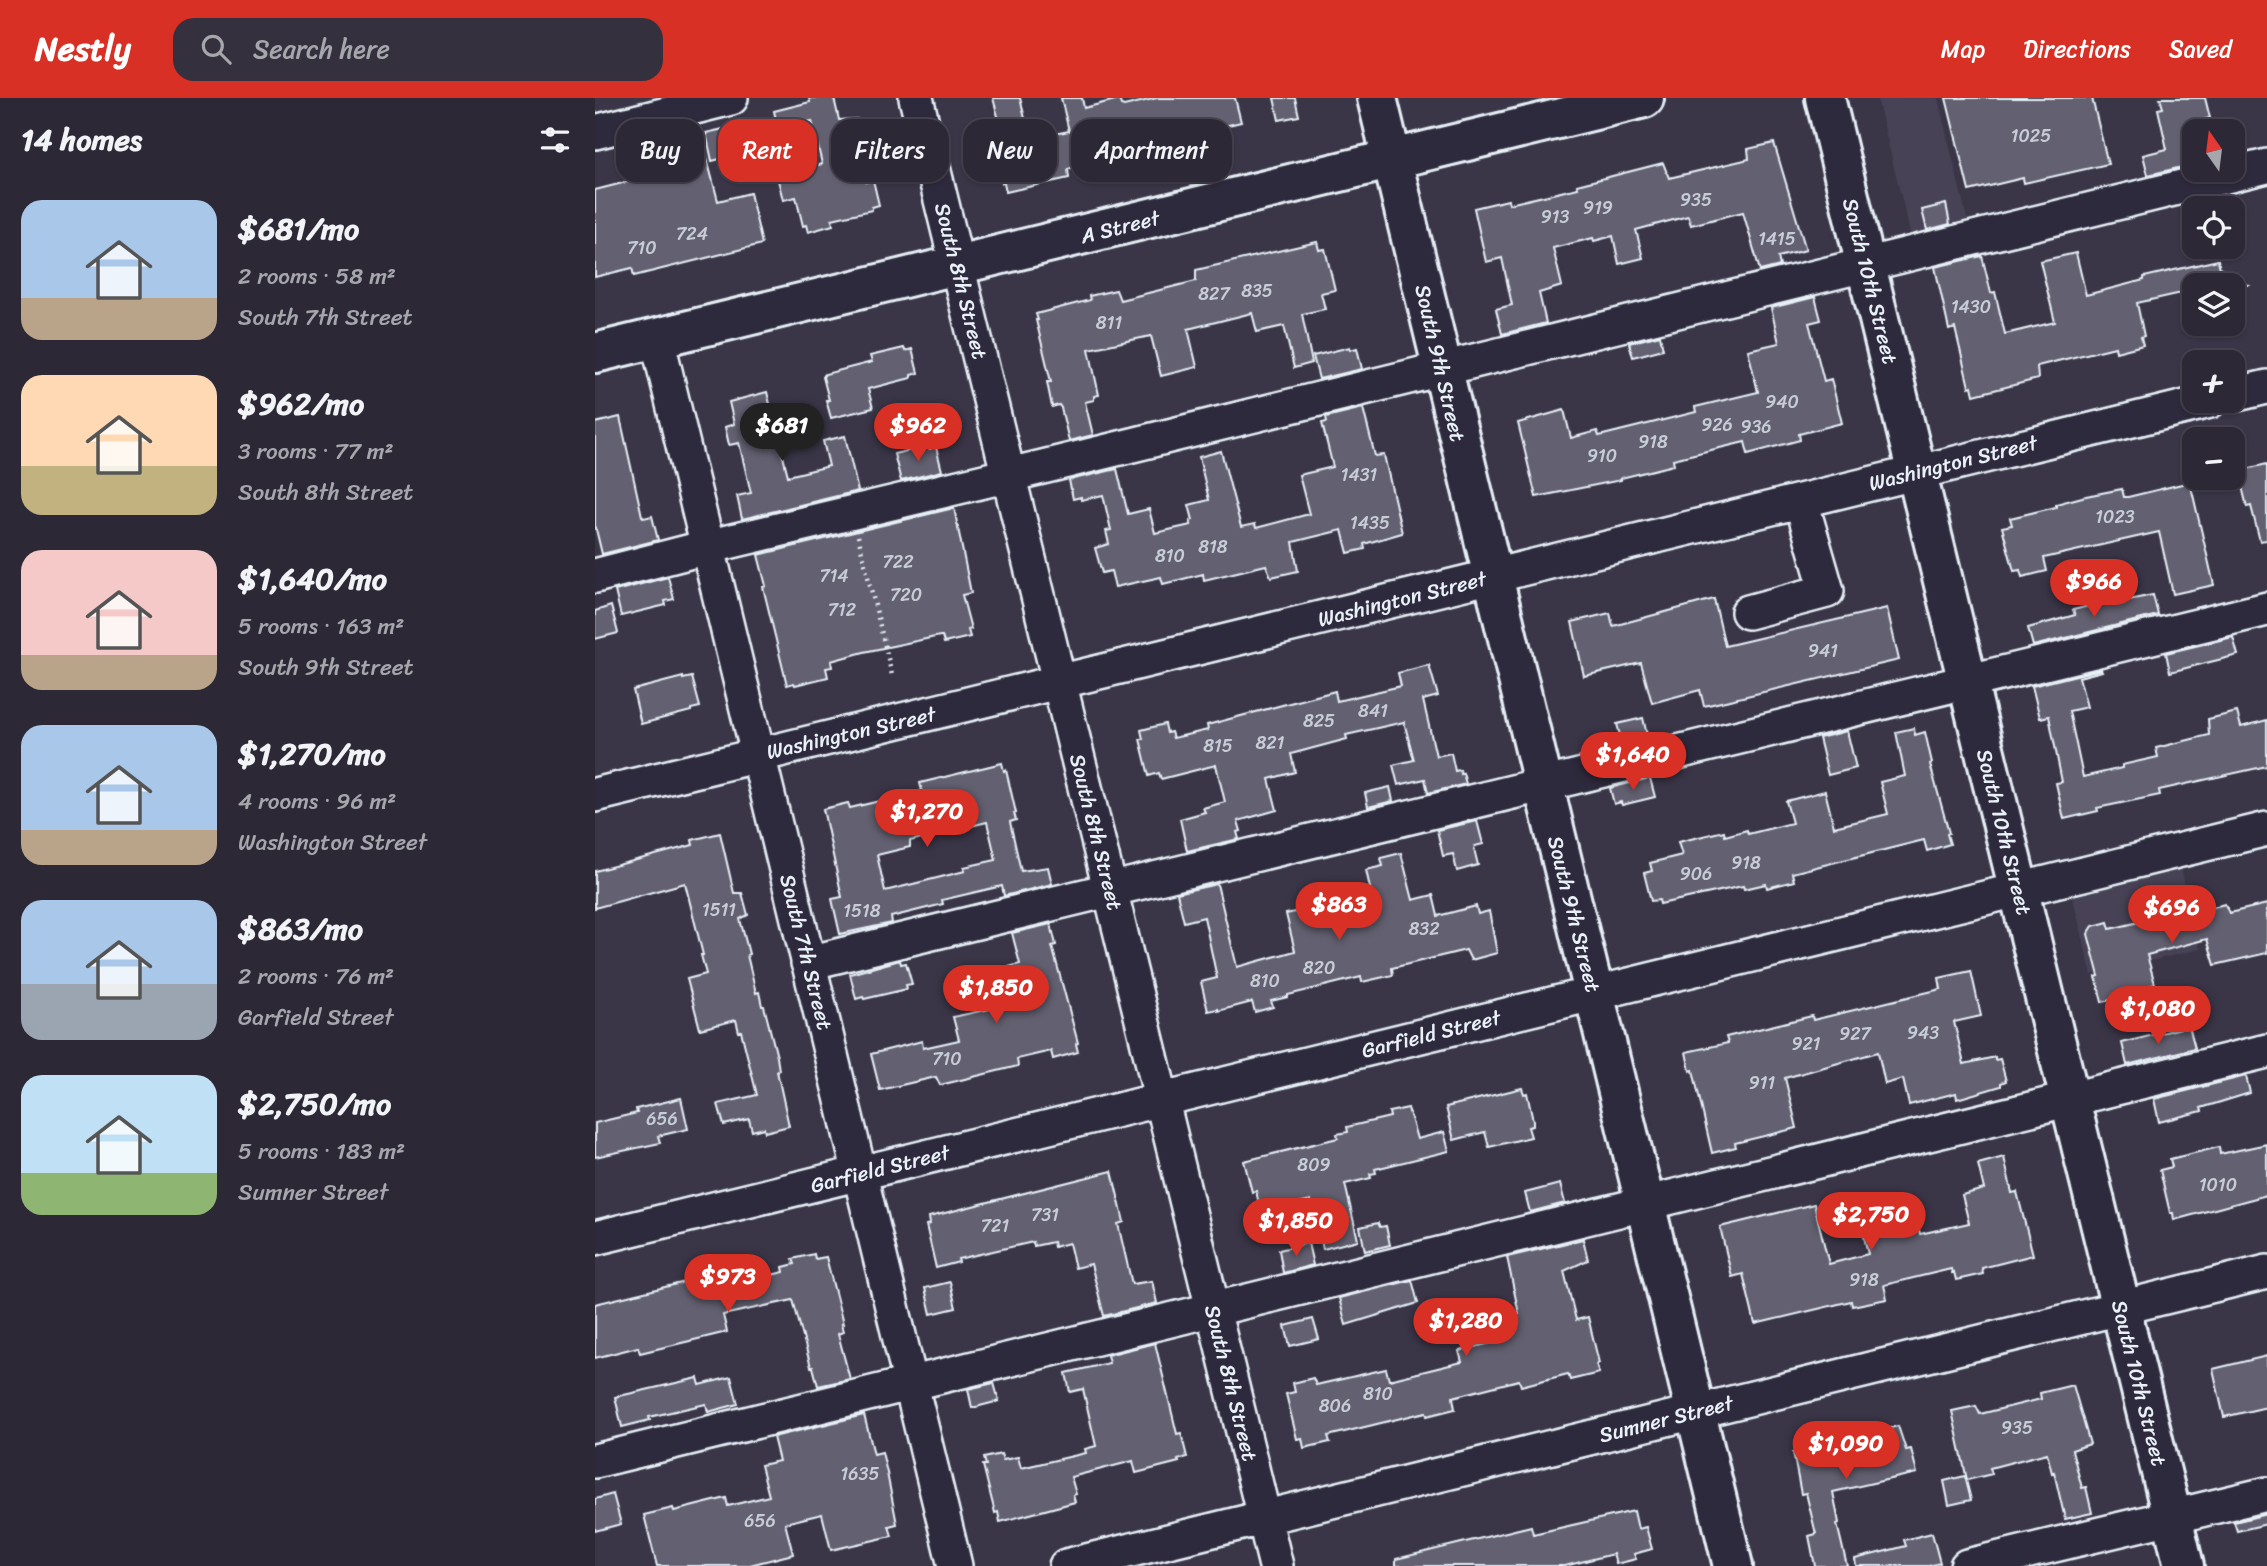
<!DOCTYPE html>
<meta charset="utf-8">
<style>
:root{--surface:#2c2836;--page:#34303e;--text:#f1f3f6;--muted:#a6a6ad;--line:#484451;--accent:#d93025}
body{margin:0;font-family:Sriracha,sans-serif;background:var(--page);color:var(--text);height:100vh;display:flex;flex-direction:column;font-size:26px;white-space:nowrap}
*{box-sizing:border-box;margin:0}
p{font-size:23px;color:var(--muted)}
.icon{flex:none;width:38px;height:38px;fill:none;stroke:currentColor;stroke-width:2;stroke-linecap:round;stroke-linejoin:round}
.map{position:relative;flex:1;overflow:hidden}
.details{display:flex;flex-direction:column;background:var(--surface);width:595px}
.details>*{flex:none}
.top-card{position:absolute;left:21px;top:21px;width:665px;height:63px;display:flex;gap:14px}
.needle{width:46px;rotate:346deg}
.controls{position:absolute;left:1587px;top:21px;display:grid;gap:14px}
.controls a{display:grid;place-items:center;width:63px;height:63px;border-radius:14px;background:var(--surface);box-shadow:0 2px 5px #0004,0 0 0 2px var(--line);font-size:35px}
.price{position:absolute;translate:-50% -60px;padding:0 16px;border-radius:24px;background:var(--accent);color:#fff;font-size:23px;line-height:46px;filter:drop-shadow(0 2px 4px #0008)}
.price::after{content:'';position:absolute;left:50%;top:42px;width:21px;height:16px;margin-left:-10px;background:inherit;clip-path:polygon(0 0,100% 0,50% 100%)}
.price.active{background:#222;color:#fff}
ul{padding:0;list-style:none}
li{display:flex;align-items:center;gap:21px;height:175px;padding:0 21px}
li span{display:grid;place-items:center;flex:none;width:196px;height:140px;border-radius:21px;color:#555}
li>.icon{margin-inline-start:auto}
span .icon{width:84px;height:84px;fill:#fffc;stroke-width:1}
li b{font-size:30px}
h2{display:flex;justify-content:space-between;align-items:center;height:84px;padding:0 21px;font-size:30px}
.pill{padding:0 24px;border-radius:21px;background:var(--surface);box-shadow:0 2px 5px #0004,0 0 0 2px var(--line);font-size:24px;line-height:63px}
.pill.active{background:var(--accent);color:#fff}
header{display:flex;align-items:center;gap:42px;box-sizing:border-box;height:98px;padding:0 35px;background:var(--accent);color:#fff}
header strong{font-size:33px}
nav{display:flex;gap:38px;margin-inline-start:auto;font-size:24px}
.search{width:490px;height:63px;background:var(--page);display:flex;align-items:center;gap:18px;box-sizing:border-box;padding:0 24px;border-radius:21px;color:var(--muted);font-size:26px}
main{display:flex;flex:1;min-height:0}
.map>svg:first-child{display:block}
</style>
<header>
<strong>Nestly</strong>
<div class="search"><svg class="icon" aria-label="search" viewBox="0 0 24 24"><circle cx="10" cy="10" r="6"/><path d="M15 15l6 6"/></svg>Search here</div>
<nav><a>Map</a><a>Directions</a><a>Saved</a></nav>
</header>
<main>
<section class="details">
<h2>14 homes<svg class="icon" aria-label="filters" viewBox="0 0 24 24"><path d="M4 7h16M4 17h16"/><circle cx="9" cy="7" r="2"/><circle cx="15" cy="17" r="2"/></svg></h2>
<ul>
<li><span style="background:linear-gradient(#a9c7e8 70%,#b9a48a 0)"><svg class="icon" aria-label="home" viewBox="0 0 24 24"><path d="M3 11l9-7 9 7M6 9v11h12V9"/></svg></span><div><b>$681/mo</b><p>2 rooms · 58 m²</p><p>South 7th Street</p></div></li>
<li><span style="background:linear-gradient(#ffd9b3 65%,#c2b280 0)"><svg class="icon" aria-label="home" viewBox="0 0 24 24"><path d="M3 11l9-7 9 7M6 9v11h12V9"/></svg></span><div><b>$962/mo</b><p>3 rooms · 77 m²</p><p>South 8th Street</p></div></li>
<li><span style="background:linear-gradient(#f6c9c9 75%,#b9a48a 0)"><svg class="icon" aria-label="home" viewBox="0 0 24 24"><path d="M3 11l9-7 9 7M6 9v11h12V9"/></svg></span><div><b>$1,640/mo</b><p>5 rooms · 163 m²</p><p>South 9th Street</p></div></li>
<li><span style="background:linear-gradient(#a9c7e8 75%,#b9a48a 0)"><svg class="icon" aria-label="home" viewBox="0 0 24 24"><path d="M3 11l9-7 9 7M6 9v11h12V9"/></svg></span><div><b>$1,270/mo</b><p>4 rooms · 96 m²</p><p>Washington Street</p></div></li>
<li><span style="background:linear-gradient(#a9c7e8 60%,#9aa5b1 0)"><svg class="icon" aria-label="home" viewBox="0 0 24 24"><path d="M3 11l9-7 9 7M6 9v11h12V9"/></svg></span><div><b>$863/mo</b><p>2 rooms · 76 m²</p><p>Garfield Street</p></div></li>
<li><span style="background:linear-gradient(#bfe0f5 70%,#8fb573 0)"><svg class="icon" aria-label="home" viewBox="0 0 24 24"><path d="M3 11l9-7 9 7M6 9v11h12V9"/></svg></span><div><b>$2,750/mo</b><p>5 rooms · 183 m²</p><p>Sumner Street</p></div></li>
</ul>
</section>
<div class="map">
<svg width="1672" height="1468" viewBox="0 0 1672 1468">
<rect width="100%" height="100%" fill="#3a3648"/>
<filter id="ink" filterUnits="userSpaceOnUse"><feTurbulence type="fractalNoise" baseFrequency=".0143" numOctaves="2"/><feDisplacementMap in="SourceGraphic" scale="14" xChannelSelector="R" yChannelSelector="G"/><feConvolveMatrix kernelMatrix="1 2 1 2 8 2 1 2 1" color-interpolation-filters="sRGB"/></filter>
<g filter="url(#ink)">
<!-- built -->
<path fill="#464354" d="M1282 0H1343L1377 141 1320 155Z
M1582 753 1605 851 1497 877 1473 781Z"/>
<!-- building -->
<path fill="#636171" stroke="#e8f1f8" stroke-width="2" fill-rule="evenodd" d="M214 0H239L244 22 262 21 268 45 261 47 270 82 271 84 278 82 284 107 277 109V112L237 121 238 127 213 134 211 127 208 128 201 99 188 102 182 78 227 66 217 23 183 31 179 13 215 4Z
M398 0H425L435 41 474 33 466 0H487L489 10 524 1 526 7 529 8 562 0H640L646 24 539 50 542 61 509 69 507 62 473 71 474 80 411 94 409 85H407L398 49 406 47 401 23 404 22Z
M679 0H700L704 18 684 22Z
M1351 0H1497L1513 66 1429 85 1428 80 1374 93Z
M1565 0H1610L1615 20 1600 24V66L1553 77 1548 57 1572 51 1563 11 1568 10Z
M141 28 148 55 117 63 111 35Z
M1179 45 1211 152 1183 159 1185 168 1165 173 1148 114 1096 127 1093 118 1041 132 1048 160 1024 166 1018 138 999 143 998 140 958 150 967 188 944 195 951 225 907 236 901 211 917 207 907 160 891 164 879 110 913 102 914 106 983 90 982 87 1068 65 1074 80 1154 61 1153 51Z
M111 57 123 103 155 95 167 146 39 178 37 170 0 179V92L67 75 65 69Z
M1634 97 1638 110H1587V109Z
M1351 106 1355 126 1332 132 1327 112Z
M722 144 724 152 730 151 740 192 726 195 730 211 707 216 717 265 699 270 689 228 662 234 657 215 593 231 602 269 566 278 556 238 494 251 504 297 499 298V302L490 304 498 337 474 343 466 310 464 307 457 309 452 284H456L441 222H443L441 216 495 202 494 198 521 192 525 202 601 183V172Z
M1481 155 1491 197 1549 182V179L1623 162 1625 170 1653 187H1600V192L1542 205 1549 238 1546 239 1548 247 1521 254 1520 249 1442 268 1443 281 1379 297 1377 288 1374 289 1360 230 1354 232 1340 169 1387 158 1396 195 1400 194 1410 236 1460 224 1445 163Z
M1220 199 1226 222 1214 225 1229 283 1236 281 1247 325 1204 336 1205 342 1153 356 1150 344 1078 361 1079 367 1026 380V382L941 399 923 325 969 312 976 340 1002 333 1004 338 1101 314 1100 309 1163 294 1153 252 1184 245 1176 210Z
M1065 237 1068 251 1038 259 1034 245Z
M755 249V252L762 250 767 271 724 281 718 258Z
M309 250 310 253 317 251 323 275 316 277V280L273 291 278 310 236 320 231 302H234L228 279 230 276 277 264 275 258Z
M172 294 193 378 234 368 228 343 250 338 263 393 147 421 142 398 156 395 144 345 134 347 130 329 139 326 134 304Z
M768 310 780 358 789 357 807 435 769 446 770 451 753 455 747 432 698 444 703 473 676 479 671 467 609 482 608 476 568 486 566 479 520 489 516 473 507 475 500 450 514 446 511 433 516 432 508 397 486 402V399L478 401 474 382 522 371 533 416 554 411 560 435 596 427 595 423 598 422 594 407 614 402 604 359 626 353 646 429 660 426 661 430 714 416 704 377 738 369 727 325 732 324 731 319Z
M25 319 47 418 49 420 57 418 63 442 7 456 0 427V325Z
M333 348 334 351 341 349 347 373 306 383 299 356Z
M1672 366V442L1665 443 1656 408 1652 409 1644 376 1648 375 1647 372Z
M1595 384 1619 487 1578 496 1564 434 1449 460 1452 473 1427 479 1425 472 1419 473 1407 429 1417 427 1415 420 1461 409V406L1491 398 1527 391 1529 399H1533Z
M359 410 376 495 367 497 376 531 373 532 375 539 349 545 347 538H345L269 554 236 563 237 569 231 570 233 579 200 587 199 585 192 587 168 489 171 488 163 457Z
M73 479 79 501 70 503 71 507 26 518 20 493Z
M1558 497 1563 517 1438 548 1433 530 1480 517 1478 512 1518 502 1519 505Z
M1119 501 1130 548 1292 510 1304 562 1109 608 1105 592 1057 605 1046 565 989 578 977 524 1015 515 1018 528Z
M16 508 23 535 0 541V513Z
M1638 539 1643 557 1575 574 1571 555Z
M834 567 843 598 828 602 841 658 856 655 860 673 865 672 866 676 868 675 871 686 833 695 830 681 803 687 798 667 819 662 809 624 751 637 752 641 696 656 700 674 674 681 682 712 643 723 646 733 642 734 644 741 592 753 585 721 610 714 608 710 630 704 621 667 566 681 564 675 554 678 545 641H548L546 632 570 626 572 635 576 634 578 640 613 632 612 627 740 593 742 603 806 588 803 575Z
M1506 571 1507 573 1484 579 1492 609 1474 613 1488 679 1527 670V667L1563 659 1561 650 1614 637 1613 621 1642 614 1646 629 1672 622V668L1564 692 1565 697 1502 710 1503 713 1469 721 1461 685 1467 684 1454 618 1445 620 1437 588Z
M88 579V581L97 579 105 609 96 611V613L46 626 38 592Z
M1048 620 1053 641 1028 648 1022 626Z
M1319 630 1320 637 1330 634 1337 665 1335 666 1354 735 1352 736 1355 746 1332 753 1329 742 1197 775 1199 783 1172 790 1171 786 1149 791 1148 788 1065 806 1064 802 1056 803 1049 775 1057 773 1055 765 1087 757 1083 744 1129 733 1130 738 1152 732 1153 736 1197 725 1191 703 1230 693 1239 729 1293 716 1285 684 1310 678 1301 634Z
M1252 633 1261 670 1233 677 1224 640Z
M407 665 409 673 411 672 421 715H419L421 722 415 724 426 773 453 769 457 786 409 798 407 788 347 802 348 806 296 819 297 825 245 836 237 801 247 799 228 711 253 705 255 710 327 693 325 685ZM392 724 401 762 369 769 370 773 290 793 282 757 315 749V743Z
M1055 680 1060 699 1027 707 1026 704 1019 706 1015 690Z
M795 689 798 703 773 709 770 695Z
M882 723 888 746 880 748 879 751 883 767 862 773 858 756 848 758 842 732Z
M125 735 139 795H147L153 817 145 821 154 856 152 857 161 895 164 894 167 908H169L182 959 184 972 182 973 194 1028 170 1034 169 1030 157 1033 154 1021 129 1027 123 1006 162 997 146 933 144 934 141 922 105 931 92 881 111 876 106 857H108L90 785 0 810V773L98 747 97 742Z
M806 755 818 802 838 797 843 818 881 808 883 816 894 813 902 855 876 862 871 852 797 870 798 877 767 884 766 879 693 897V899L676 903 678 909 660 914 657 904 623 913V911L613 913 606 884 622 880 609 819 589 824 582 795 622 786 642 869 700 853 691 816 709 812 711 820 740 812 742 822 780 813 771 772 788 768 786 760Z
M1630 806 1634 815 1672 806V855L1620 867 1612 841 1552 857 1560 886 1554 888 1555 893 1507 904 1501 879 1504 878 1493 836 1498 828 1513 824 1515 831 1561 820 1562 823Z
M456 826 461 847 457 848 483 945 481 946 483 954 458 961 456 953 422 961 423 968 345 987 341 979 285 992 276 956 327 943 328 950 364 942 358 919 413 907 406 871 425 866 417 835Z
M305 862 306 866 311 865 317 886 311 887 312 891 269 901 268 899 261 901 255 876Z
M1376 873 1386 918 1359 924 1369 966 1400 959V962L1405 961 1411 983 1406 985V988L1362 1001 1361 995 1314 1007 1308 981 1290 986 1283 954 1190 980 1202 1030 1140 1045 1141 1049 1117 1055 1098 972 1095 973 1091 954 1133 945 1131 939 1192 924 1217 918 1218 922 1346 891 1344 880Z
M1594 928 1600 950 1532 967 1527 945Z
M1651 978 1655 995 1606 1010 1607 1013 1564 1024 1559 1001Z
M927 990 929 996 932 995 938 1023V1028L933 1029 936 1039 894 1049 890 1034 859 1042 851 1009Z
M86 1000 93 1031 63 1038 65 1045 0 1059V1025L42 1015 41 1011Z
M813 1010 822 1041 849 1034 854 1053 780 1071 781 1075 775 1076 776 1080 750 1086 763 1142 728 1151 716 1103 666 1115 661 1093 657 1094 649 1063 743 1040 742 1036 753 1034 752 1029 795 1019 794 1014Z
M1672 1046V1097L1579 1122 1578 1115H1575L1565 1072 1577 1069 1575 1061 1624 1049 1625 1056Z
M1409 1059 1417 1095 1422 1094 1438 1157 1387 1170 1388 1176 1361 1182 1359 1174 1357 1175 1356 1171 1289 1187 1292 1201 1257 1208 1256 1203 1160 1226 1148 1176 1137 1179 1125 1129 1219 1106 1234 1166 1273 1156 1265 1122 1283 1118 1286 1133 1322 1124 1325 1136 1374 1125 1367 1097 1389 1091 1383 1066Z
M517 1073 529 1124 523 1126 537 1186 557 1183 562 1205 509 1218 496 1166 480 1170 474 1145 459 1149 458 1144 439 1148 438 1144 363 1161 364 1164 341 1170 331 1127 335 1126 334 1119Z
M965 1086 970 1105 935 1114 930 1095Z
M783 1125 785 1129 791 1128 795 1147 770 1153 765 1129Z
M988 1141 993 1162 969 1173 981 1222 993 1219 1004 1265 1001 1266 1004 1275 975 1282 973 1276 926 1288 924 1282 858 1299 860 1311 832 1318 831 1314 733 1338 735 1344 709 1350 707 1340 702 1341 691 1296 700 1294 698 1285 718 1280 721 1287 791 1271 794 1282 867 1264 864 1253 912 1241 907 1220 924 1216 912 1159Z
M713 1145 718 1167 688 1175 684 1152Z
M219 1156 220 1161 231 1159 248 1226H246L248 1234 243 1236 255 1281 223 1288 218 1269H216L198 1202 128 1217 132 1234 45 1255 43 1249 0 1260V1206L115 1178 117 1186H120L121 1190 189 1174 188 1169 200 1166 198 1161Z
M817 1182 823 1205 751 1227 744 1200Z
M355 1184 361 1210 336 1216 330 1190Z
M718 1221 724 1241 695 1248 690 1228Z
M560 1245 582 1336 586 1335 592 1359 583 1362 584 1364 541 1375 538 1363 476 1379 481 1396 478 1397 480 1404 405 1424 403 1414 400 1415 388 1367H391L389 1360 406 1356 408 1362 423 1359 426 1370 491 1355 490 1351 501 1348 488 1291 475 1294 471 1275 514 1265 512 1257Z
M1672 1258V1309L1629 1319 1618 1271Z
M136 1279 143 1306 113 1314 111 1306 54 1319 55 1322 27 1329 20 1299 103 1280 105 1287Z
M399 1285 404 1303 377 1310 373 1291Z
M1478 1287 1495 1346 1477 1352 1487 1390 1491 1389 1497 1415 1470 1421 1459 1374 1457 1375 1452 1355 1395 1370 1397 1376 1372 1382 1357 1313 1381 1308 1385 1316 1446 1301 1445 1295Z
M269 1317 279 1356 287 1354 292 1375 302 1426 294 1428 297 1438 236 1452 227 1416 190 1425 198 1456 151 1468H62L49 1417 78 1410 79 1413 131 1400 133 1408 174 1398 166 1367 184 1363 178 1339Z
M1303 1328 1311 1352 1316 1351 1322 1375 1238 1394 1244 1425 1242 1426 1252 1468H1220L1214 1438 1221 1436 1211 1395 1206 1396 1198 1354Z
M1370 1378 1376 1402 1354 1407 1349 1383Z
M18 1396 26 1426 0 1433V1401Z
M1039 1413 1043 1431 1051 1429 1057 1451 1039 1456 1041 1461 1021 1466 1018 1456 970 1468H801V1461L936 1428 938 1436Z
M1672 1416V1426L1642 1433 1639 1424Z
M1337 1435 1345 1465 1334 1468H1261L1260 1461 1311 1448 1309 1442Z"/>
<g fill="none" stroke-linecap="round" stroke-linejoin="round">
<defs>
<path id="minor" d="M321 0 681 1468
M0 34 136 0
M62 240 360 1468
M1638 297 1672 289
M0 478 112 449 460 366 1672 68
M1153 514 1232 493 1206 403
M0 697 1615 303
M213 865 1672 511
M0 1140 1672 731
M0 1363 1672 953
M471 1468 1672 1174
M1372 1468 1672 1396"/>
<path id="major" d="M782 0 1138 1468
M1230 0 1589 1468
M0 255 1049 0"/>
</defs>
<!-- minor casing -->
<use href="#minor" stroke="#e8f1f8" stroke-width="38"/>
<!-- major casing -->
<use href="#major" stroke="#e8f1f8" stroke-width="44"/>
<!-- path -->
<path stroke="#e8f1f8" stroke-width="4.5" stroke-dasharray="2 5" stroke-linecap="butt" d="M263 438 297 577"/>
<!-- minor -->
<use href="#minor" stroke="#2f2a3d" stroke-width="33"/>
<!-- major -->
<use href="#major" stroke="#2f2a3d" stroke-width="38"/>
</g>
</g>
<g text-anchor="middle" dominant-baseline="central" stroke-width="5" stroke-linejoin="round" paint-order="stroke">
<!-- number labels -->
<g font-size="18" fill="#c7cdd6">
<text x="1436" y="38">1025</text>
<text x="1101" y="102">935</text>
<text x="1003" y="110">919</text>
<text x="960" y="119">913</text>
<text x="97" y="136">724</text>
<text x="1182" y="141">1415</text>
<text x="47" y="150">710</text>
<text x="662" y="193">835</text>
<text x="619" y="196">827</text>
<text x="1376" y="209">1430</text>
<text x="514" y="225">811</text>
<text x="1187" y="304">940</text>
<text x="1122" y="327">926</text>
<text x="1161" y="329">936</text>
<text x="1058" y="344">918</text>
<text x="1007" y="358">910</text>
<text x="764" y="377">1431</text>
<text x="1520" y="419">1023</text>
<text x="775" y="425">1435</text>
<text x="618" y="449">818</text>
<text x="575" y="458">810</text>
<text x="303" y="464">722</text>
<text x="239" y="478">714</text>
<text x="311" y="497">720</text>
<text x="247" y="512">712</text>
<text x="1228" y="553">941</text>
<text x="778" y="613">841</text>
<text x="724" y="623">825</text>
<text x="675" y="645">821</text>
<text x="623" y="648">815</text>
<text x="1151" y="765">918</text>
<text x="1101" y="776">906</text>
<text x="124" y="812">1511</text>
<text x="267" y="813">1518</text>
<text x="829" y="831">832</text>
<text x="724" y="870">820</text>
<text x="670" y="883">810</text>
<text x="1328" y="935">943</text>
<text x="1260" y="936">927</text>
<text x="1211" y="946">921</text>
<text x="352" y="961">710</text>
<text x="1167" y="985">911</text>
<text x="67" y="1021">656</text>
<text x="719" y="1067">809</text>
<text x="1623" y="1087">1010</text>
<text x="450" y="1117">731</text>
<text x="400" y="1128">721</text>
<text x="1269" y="1182">918</text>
<text x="783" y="1296">810</text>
<text x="740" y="1308">806</text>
<text x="1422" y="1330">935</text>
<text x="265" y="1376">1635</text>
<text x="165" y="1423">656</text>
</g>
<!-- street labels -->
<g font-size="21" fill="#e8f1f8" stroke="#2f2a3d">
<text transform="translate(525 129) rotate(-14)">A Street</text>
<text transform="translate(366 183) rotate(76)">South 8th Street</text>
<text transform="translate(1275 183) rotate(76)">South 10th Street</text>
<text transform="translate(845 265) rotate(77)">South 9th Street</text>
<text transform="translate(1358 365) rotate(-14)">Washington Street</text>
<text transform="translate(807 501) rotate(-14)">Washington Street</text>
<text transform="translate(256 635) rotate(-13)">Washington Street</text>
<text transform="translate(501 734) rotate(76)">South 8th Street</text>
<text transform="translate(1409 734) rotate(76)">South 10th Street</text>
<text transform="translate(979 816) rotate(76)">South 9th Street</text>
<text transform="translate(211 854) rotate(76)">South 7th Street</text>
<text transform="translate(836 936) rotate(-14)">Garfield Street</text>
<text transform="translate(285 1071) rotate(-14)">Garfield Street</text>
<text transform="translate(636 1285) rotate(76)">South 8th Street</text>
<text transform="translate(1544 1285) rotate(76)">South 10th Street</text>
<text transform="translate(1071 1321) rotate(-14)">Sumner Street</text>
</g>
</g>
</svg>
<div class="controls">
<a><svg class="needle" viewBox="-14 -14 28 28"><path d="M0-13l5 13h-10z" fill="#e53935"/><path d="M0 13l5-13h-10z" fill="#a6a6ad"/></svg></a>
<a><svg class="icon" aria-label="locate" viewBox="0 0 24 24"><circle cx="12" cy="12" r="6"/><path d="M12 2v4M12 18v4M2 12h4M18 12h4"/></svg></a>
<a><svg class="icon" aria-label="layers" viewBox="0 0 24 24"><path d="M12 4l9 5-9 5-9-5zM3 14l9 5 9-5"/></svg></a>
<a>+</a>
<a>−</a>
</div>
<b class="price active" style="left:187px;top:365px">$681</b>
<b class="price" style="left:323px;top:365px">$962</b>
<b class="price" style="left:1499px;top:521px">$966</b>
<b class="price" style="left:1038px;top:694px">$1,640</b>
<b class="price" style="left:332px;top:751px">$1,270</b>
<b class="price" style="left:744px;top:844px">$863</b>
<b class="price" style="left:1577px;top:847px">$696</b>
<b class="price" style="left:401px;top:927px">$1,850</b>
<b class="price" style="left:1563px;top:948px">$1,080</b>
<b class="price" style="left:1276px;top:1154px">$2,750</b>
<b class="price" style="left:701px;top:1160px">$1,850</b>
<b class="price" style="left:133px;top:1216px">$973</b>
<b class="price" style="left:871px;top:1260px">$1,280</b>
<b class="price" style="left:1251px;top:1383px">$1,090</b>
<div class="top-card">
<a class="pill">Buy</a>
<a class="pill active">Rent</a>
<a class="pill">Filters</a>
<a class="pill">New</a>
<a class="pill">Apartment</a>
</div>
</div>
</main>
